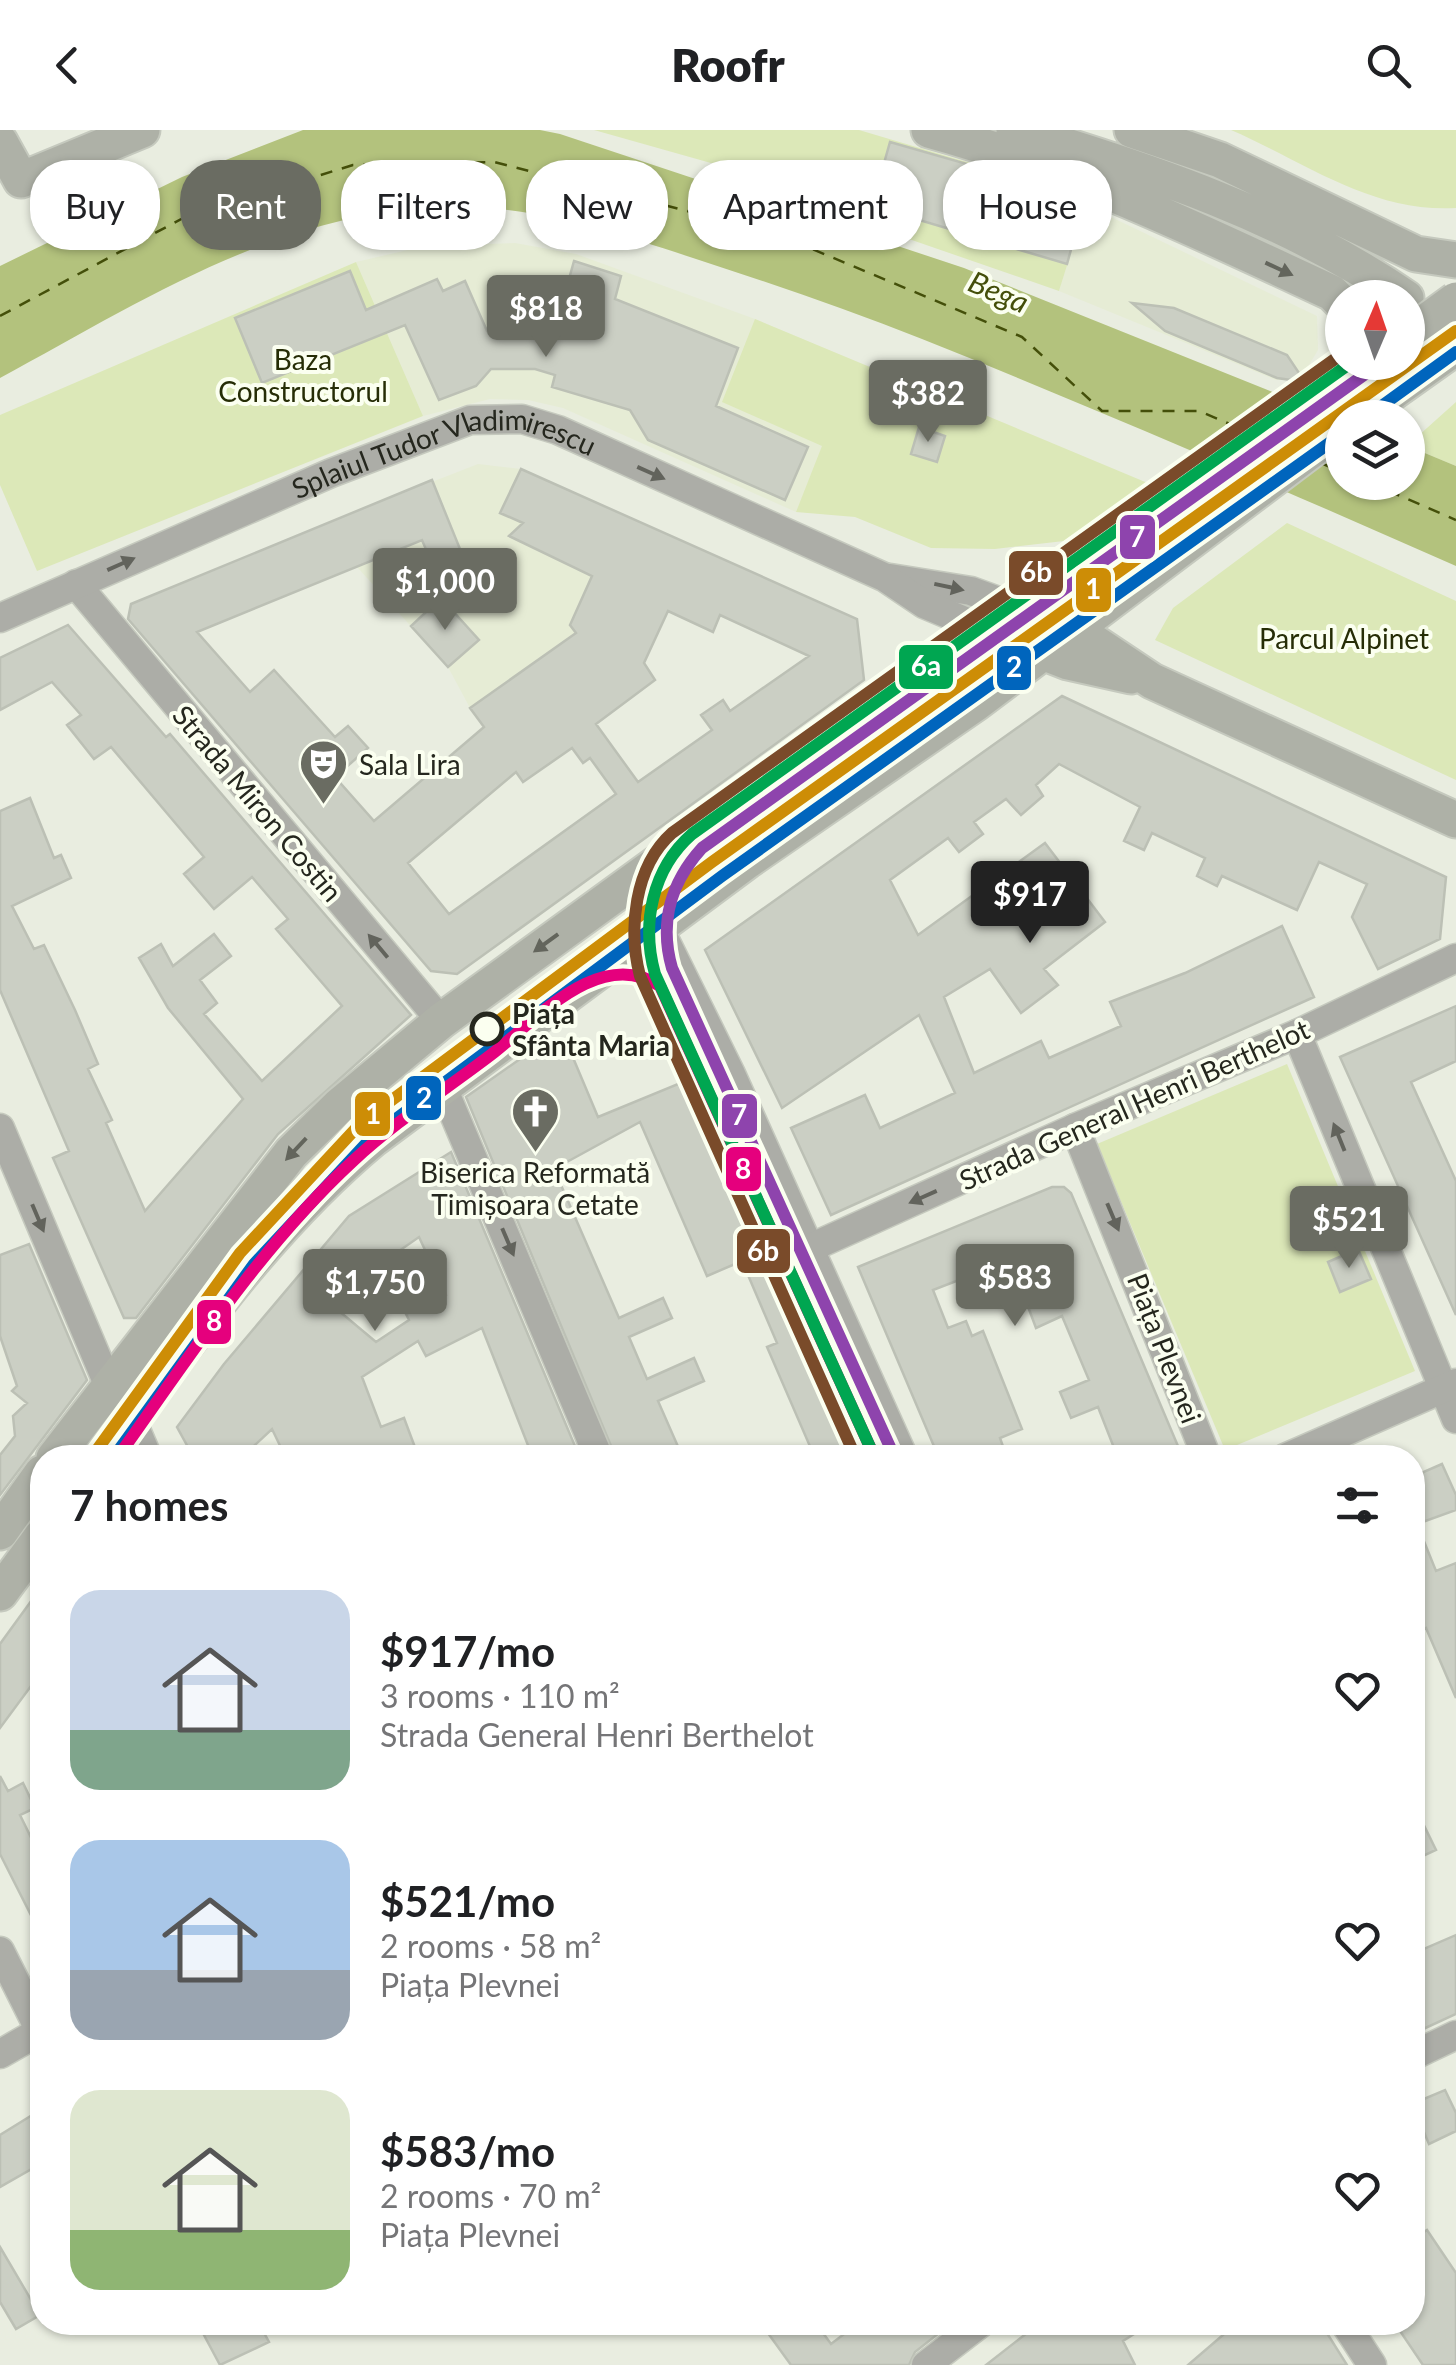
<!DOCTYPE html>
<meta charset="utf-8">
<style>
:root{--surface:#fff;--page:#f6f6f6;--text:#202124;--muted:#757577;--accent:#6a6c62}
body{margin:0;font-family:Lato,sans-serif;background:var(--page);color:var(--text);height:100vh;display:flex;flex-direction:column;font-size:38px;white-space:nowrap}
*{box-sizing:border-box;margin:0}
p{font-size:32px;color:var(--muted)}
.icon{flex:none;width:55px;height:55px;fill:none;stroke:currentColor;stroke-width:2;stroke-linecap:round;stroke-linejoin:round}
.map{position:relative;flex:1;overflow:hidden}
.drawer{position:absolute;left:30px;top:1315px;width:1395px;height:890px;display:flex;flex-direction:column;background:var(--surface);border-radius:40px;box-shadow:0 2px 8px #0004}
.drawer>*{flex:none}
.hud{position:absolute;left:30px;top:30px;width:1398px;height:90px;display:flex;gap:20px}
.needle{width:65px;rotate:2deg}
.buttons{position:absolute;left:1325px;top:150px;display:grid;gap:20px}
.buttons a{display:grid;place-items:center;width:100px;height:100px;border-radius:50%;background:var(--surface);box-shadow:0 2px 8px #0004;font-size:50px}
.price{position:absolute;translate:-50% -85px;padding:0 22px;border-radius:10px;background:var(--accent);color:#fff;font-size:32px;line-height:65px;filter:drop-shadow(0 2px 5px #0008)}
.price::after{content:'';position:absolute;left:50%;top:60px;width:30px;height:22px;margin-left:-15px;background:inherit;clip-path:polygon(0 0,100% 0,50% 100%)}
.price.on{background:#222;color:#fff}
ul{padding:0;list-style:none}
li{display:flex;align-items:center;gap:30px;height:250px;padding:0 40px}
li span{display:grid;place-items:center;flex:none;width:280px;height:200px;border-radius:30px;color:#555}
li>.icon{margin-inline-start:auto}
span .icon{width:120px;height:120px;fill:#fffc;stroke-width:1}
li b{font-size:42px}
h2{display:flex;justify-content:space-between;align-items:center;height:120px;padding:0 40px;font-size:42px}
.tag{padding:0 35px;border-radius:40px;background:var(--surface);box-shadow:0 2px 8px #0004;font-size:35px;line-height:90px}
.tag.on{background:var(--accent);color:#fff}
header{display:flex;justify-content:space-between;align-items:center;height:130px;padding:0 40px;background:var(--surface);font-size:45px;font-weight:800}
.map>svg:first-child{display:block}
</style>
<header><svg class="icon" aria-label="back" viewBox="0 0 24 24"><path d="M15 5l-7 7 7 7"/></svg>Roofr<svg class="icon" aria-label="search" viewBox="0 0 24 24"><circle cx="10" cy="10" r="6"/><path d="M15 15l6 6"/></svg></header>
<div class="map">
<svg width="1456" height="2235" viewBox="0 0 1456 2235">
<rect width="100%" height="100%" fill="#e9ede0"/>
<!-- built -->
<path fill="#e6ecd5" d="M1086 75 1317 186 1318 220 1300 250H1276L1059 161Z
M515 113 576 124 755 189 859 233 796 382 563 278 528 270 490 269 423 286 356 132 425 116Z
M478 334 521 339 720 431 691 492 668 481 615 487 655 550 596 594 545 525 470 578 448 537 357 437 337 389Z"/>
<!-- green -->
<path fill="#dce8b8" d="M594 0H859L977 35 1086 75 1059 161 753 55 718 35Z
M1231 0H1456V78C1371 83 1305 32 1231 0Z
M356 132 423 286 37 441 0 355V285Z
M755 189 1150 354 1064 411 995 419 931 418 855 387 796 382 822 316 722 272Z
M1456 272V336L1408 316V315Z
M1287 393 1456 471V650L1155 510 1173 478Z
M1287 934 1415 1241 1225 1320 1097 1014Z"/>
<!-- water -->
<path fill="#b3c27d" d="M303 0H540L560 4 964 138 1342 290V352H1408V316L1456 336V436C1279 358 1102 281 922 209 846 179 770 153 693 128 589 94 505 66 394 81 250 100 126 180 0 248V136L182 47Z"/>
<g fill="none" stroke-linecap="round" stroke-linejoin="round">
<!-- ferry -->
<path stroke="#444f0a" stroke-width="2.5" stroke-dasharray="12 10" stroke-linecap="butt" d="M0 186 185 87 353 35 494 32 774 103 1022 207 1102 281H1199L1244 300
M1321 333 1342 342
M1368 352 1456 390"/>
</g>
<!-- building -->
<path fill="#cbcfc4" stroke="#bcc0b5" stroke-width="2.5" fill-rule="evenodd" d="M890 12 974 36 972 43 1082 80 1067 134 872 76Z
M574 131 621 146 615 169 738 218 716 276 808 317 785 370 648 310 630 280 552 257 555 245 535 239H491L476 256 439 270 405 195 262 253 235 188 350 141 366 180 437 149 443 161 465 151 487 201 531 202 535 181 550 184 555 165 564 167Z
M1132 173 1174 178 1287 225 1305 252 1277 248 1165 201Z
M919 297 945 306 937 332 911 324Z
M521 339 857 489 864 550 457 844 431 841 128 489 131 474 432 350 460 419 431 431 422 410 197 502 250 562 274 540 335 607 348 596 368 618 335 647 374 691 484 597 470 578 576 503 570 495 592 446 509 406 523 393 500 383ZM668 481 713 502 720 485 809 526 730 581 723 570 701 585 712 600 638 652 596 594 655 550 644 533ZM572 618 583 633 590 628 616 664 449 784 408 733 516 642 523 652Z
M441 468 479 510 448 537 411 496Z
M68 495 166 607 170 604 411 885 278 1004 136 1188H124L53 1028 69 1021 0 860V681L30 668 54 728 61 725 71 748 12 776 34 819 44 815 75 880 98 934 88 939 112 990 106 993 145 1081 243 969 168 878 139 828 161 814 173 836 214 804 231 826 200 850 217 873 204 884 262 951 342 876 276 799 288 789 252 747 214 779 184 744 204 727 111 617 94 629 67 595 81 585 52 552 0 580V528Z
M1062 566 1446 747 1440 809 1378 839 1352 787 1367 754 1319 732 1297 780 1222 746 1217 756 1197 746 1205 728 1152 703 1144 720 1124 711 1140 677 1059 634 1036 655 1043 666 1021 685 1006 669 974 692 983 704 959 722 948 708 890 750 918 805 1045 713 1105 792 1044 839 1058 855 1021 883 990 839 944 867 974 943 1041 911 1049 928 1121 896 1110 872 1185 843 1282 796 1314 867 831 1085 791 998 865 965 880 998 955 963 919 885 782 978 705 820Z
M1456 876V931L1411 952 1456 1051V1185L1340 927Z
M547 910 571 923 598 987 707 942 881 1328H821L817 1319 812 1321 767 1217 777 1213 742 1131 707 1146 640 992 554 1039 619 1188 663 1168 672 1188 629 1207 647 1249 694 1228 704 1251 658 1271 683 1328H616L466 967Z
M451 1022 580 1328H533L482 1198 426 1226 418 1211 362 1247 381 1297 404 1288 419 1328H286L272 1299 241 1328H194L177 1297 224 1234 349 1086ZM419 1107 446 1165 406 1184 409 1190 376 1212 327 1171Z
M1052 1057H1064L1071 1063 1183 1328H1118L1098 1277 1071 1288 1060 1262 1089 1250 1062 1186 1036 1198 1017 1147 1001 1153 995 1136 933 1160 948 1198 966 1191 972 1206 983 1201 1022 1299 1000 1308 1007 1328H939L858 1137Z
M29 1114 87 1250 0 1365V1325L15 1306 13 1286 27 1273 12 1261 17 1256 0 1206V1125Z
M1358 1119 1371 1149 1340 1162 1328 1132Z
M1442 1334 1456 1365V1380L1417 1394 1436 1441 1456 1433V1568L1426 1498 1420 1501 1412 1485V1347Z
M42 1456V1541L0 1598V1514Z
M0 1646 8 1661 23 1653 35 1678 20 1685 42 1730V1807L0 1724Z
M1412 1671 1436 1720 1412 1731Z
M1456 1805V1884L1421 1900 1412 1883V1824Z
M1445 1960 1456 1983V2001L1429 2014 1412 1974Z
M42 1979V2033L0 2057V2005Z
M1427 2100 1456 2143V2235H1423L1394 2192H1412V2110Z
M0 2117 40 2185 16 2199 0 2172Z
M197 2192H258L269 2212 220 2235Z
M760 2192H815L831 2214 860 2192H953L915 2222 909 2235H791Z
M1041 2192H1153L1123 2211 1135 2235H986Z
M1213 2192H1320L1347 2235H1188L1223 2205Z"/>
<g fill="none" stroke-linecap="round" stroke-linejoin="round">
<defs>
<g id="minor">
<path d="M890 448 971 461 1012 476"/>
<path d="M76 454 441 891"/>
<path id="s1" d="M0 488 331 343 470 290 522 289 558 300 884 447 924 474 981 498"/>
<path d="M658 796 731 944 904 1328"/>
<path d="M1297 904 1456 1289"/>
<path d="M443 958 599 1328"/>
<path d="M0 998 108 1254"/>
<path d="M1075 998 1207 1328"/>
<path d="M810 1118 1075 998 1297 904 1456 828"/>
<path d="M131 1288 148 1328"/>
<path d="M1285 1328 1456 1253"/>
<path d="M0 1821 40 1901"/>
<path d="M0 1924 42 1900"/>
<path d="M1412 1926 1456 1905"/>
<path d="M1344 2192 1372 2235"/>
<path d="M926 2235 982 2192"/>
</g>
<path id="major" d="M929 0C1071 39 1199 101 1332 163L1342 173
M1014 0C1149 40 1288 87 1406 168
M1132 0 1220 30 1416 124 1456 130
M0 12 21 50 142 0
M1356 288 1456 217
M1049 491 1092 511 1152 551 1456 690
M981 498 1068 532 1131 546
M54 1328 291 1023 339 976 441 891 981 498 1133 403 1369 232
M101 1328C185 1216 265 1099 373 1009L747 731 976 573 1342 297
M0 1402 42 1343
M0 1463 42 1406"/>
</defs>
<!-- minor casing -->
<use href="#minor" stroke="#c5c9be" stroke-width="31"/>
<!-- major casing -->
<use href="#major" stroke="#c5c9be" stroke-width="39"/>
<!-- minor -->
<use href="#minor" stroke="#acada7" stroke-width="28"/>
<!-- major -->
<use href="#major" stroke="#aeb1a7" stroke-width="35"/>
<defs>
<path id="major-bridge" d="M1408 205 1456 170"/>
</defs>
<!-- major-bridge casing -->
<use href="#major-bridge" stroke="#c5c9be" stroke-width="39" stroke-linecap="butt"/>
<!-- major-bridge -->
<use href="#major-bridge" stroke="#aeb1a7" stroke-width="35"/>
<defs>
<path id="tram-1" d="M91 1328 240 1123 361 993 712 732 1456 201"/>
<path id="tram-2" d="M1365 288 1456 222
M113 1328 254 1134 373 1006 722 746 1342 304"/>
<path id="tram-3" d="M895 1328 672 838C659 793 671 752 702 718L1382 232"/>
<path id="tram-4" d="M117 1328C190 1226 260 1117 353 1031 396 991 445 960 492 924 537 889 600 816 660 856L875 1328"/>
<path id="tram-5" d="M856 1328 640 846C628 800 634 737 672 703L1342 224"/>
<path id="tram-6" d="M875 1328 655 844C641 794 652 739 692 704L1352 232"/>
</defs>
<!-- tram-1 casing -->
<use href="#tram-1" stroke="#fbfff0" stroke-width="20"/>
<!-- tram-2 casing -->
<use href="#tram-2" stroke="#fbfff0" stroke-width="20"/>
<!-- tram-3 casing -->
<use href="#tram-3" stroke="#fbfff0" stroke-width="20"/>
<!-- tram-4 casing -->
<use href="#tram-4" stroke="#fbfff0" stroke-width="20"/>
<!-- tram-5 casing -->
<use href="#tram-5" stroke="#fbfff0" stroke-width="20"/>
<!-- tram-6 casing -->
<use href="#tram-6" stroke="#fbfff0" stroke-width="20"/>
<!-- tram-1 -->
<use href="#tram-1" stroke="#cd8d06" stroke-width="12"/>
<!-- tram-2 -->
<use href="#tram-2" stroke="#0065bd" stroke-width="12"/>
<!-- tram-3 -->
<use href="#tram-3" stroke="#8e44ad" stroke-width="12"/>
<!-- tram-4 -->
<use href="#tram-4" stroke="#e5007d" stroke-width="12"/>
<!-- tram-5 -->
<use href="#tram-5" stroke="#7a4b2a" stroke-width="12"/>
<!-- tram-6 -->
<use href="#tram-6" stroke="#00a651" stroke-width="12"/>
</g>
<!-- one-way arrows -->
<defs><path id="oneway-solid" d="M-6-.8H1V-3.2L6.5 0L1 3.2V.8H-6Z" transform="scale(2.5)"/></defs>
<g fill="#63655c">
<use href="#oneway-solid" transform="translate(1279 139) rotate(25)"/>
<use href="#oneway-solid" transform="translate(546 813) rotate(144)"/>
<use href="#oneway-solid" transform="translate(296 1019) rotate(133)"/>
</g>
<g fill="#62635c">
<use href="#oneway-solid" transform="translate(651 343) rotate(24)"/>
<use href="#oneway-solid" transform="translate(121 434) rotate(-24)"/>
<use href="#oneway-solid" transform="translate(949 457) rotate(12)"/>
<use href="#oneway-solid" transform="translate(378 816) rotate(-130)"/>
<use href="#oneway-solid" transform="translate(1339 1007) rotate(-112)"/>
<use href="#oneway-solid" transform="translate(923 1067) rotate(156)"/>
<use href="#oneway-solid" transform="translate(1113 1087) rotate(67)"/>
<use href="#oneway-solid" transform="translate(38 1088) rotate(67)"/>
<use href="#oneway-solid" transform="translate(508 1112) rotate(67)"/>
</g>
<!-- icons -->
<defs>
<symbol id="theatre-pin" viewBox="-11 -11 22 30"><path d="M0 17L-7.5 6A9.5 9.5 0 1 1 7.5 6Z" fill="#6a6c62" stroke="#fbfff0"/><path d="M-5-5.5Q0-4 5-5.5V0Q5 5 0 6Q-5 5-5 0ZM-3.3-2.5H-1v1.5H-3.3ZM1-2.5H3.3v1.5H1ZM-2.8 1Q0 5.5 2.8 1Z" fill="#fff"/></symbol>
<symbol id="church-pin" viewBox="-11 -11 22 30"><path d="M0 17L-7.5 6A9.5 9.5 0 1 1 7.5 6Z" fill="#6a6c62" stroke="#fbfff0"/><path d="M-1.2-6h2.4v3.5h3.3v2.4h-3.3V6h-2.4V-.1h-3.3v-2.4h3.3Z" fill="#fff"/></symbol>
</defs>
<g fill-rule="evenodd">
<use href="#theatre-pin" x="296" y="606" width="55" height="75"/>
<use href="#church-pin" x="508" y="954" width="55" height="75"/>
</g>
<!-- markers -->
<circle fill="#fbfff0" stroke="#25271e" stroke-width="5" cx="487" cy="899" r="15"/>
<g text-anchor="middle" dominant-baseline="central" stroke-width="8" stroke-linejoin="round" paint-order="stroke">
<!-- park labels -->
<g font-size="28" fill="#262d06" stroke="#fbfff0">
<text x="303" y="229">Baza<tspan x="303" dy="32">Constructorul</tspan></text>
<text x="1344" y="508">Parcul Alpinet</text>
</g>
<!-- street labels -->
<g font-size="28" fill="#25271e" stroke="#fbfff0">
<text stroke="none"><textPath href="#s1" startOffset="480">Splaiul Tudor Vladimirescu</textPath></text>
<text transform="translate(258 673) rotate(50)">Strada Miron Costin</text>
<text transform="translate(1134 974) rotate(-24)">Strada General Henri Berthelot</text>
<text transform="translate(1165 1218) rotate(69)">Piața Plevnei</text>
</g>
<!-- poi labels -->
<g font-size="28" fill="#25271e" stroke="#fbfff0" text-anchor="start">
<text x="359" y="634">Sala Lira</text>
<text x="535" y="1042" text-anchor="middle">Biserica Reformată<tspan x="535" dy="32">Timișoara Cetate</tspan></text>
</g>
<!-- stop labels -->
<g font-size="28" font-weight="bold" fill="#25271e" stroke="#fbfff0" text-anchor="start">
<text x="512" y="883">Piața<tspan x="512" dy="32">Sfânta Maria</tspan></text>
</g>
<!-- water labels -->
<g font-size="30" font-style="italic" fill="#444f0a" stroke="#fbfff0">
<text transform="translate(999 161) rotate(23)">Bega</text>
</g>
</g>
<g stroke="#fbfff0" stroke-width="4">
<rect x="1118" y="383" width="39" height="48" rx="10" fill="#8e44ad"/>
<rect x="1007" y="419" width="58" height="48" rx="10" fill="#7a4b2a"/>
<rect x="1074" y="436" width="39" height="48" rx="10" fill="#cd8d06"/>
<rect x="897" y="513" width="58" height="48" rx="10" fill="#00a651"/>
<rect x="995" y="514" width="38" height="48" rx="10" fill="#0065bd"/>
<rect x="404" y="944" width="39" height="48" rx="10" fill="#0065bd"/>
<rect x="353" y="960" width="39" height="48" rx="10" fill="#cd8d06"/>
<rect x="720" y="962" width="39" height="48" rx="10" fill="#8e44ad"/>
<rect x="724" y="1015" width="39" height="48" rx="10" fill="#e5007d"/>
<rect x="735" y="1097" width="57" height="48" rx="10" fill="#7a4b2a"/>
<rect x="195" y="1168" width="38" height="48" rx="10" fill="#e5007d"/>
</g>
<g font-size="28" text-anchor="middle" font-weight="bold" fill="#fff">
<text x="1137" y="417">7</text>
<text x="1036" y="452">6b</text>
<text x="1093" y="469">1</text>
<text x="926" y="546">6a</text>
<text x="1014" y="547">2</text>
<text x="424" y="978">2</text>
<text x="373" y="994">1</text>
<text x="739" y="995">7</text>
<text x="743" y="1049">8</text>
<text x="763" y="1131">6b</text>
<text x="214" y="1201">8</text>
</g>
</svg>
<div class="buttons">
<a><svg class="needle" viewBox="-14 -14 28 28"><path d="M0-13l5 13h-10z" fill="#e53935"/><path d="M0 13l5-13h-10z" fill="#757577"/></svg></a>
<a><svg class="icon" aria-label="layers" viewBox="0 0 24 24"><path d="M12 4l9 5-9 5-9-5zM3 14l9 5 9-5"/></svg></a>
</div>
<b class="price" style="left:546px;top:230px">$818</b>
<b class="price" style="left:928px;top:315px">$382</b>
<b class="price" style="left:445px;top:503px">$1,000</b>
<b class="price on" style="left:1030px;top:816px">$917</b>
<b class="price" style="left:1349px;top:1141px">$521</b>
<b class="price" style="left:1015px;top:1199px">$583</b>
<b class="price" style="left:375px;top:1204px">$1,750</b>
<div class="hud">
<a class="tag">Buy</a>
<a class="tag on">Rent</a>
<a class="tag">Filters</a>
<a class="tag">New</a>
<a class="tag">Apartment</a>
<a class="tag">House</a>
</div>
<section class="drawer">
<h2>7 homes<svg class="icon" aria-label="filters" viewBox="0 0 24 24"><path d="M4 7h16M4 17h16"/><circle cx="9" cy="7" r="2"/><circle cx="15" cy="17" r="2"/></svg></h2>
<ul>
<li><span style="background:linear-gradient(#c9d6e8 70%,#7fa58c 0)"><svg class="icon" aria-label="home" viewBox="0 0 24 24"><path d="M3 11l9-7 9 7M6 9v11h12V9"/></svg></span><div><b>$917/mo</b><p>3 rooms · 110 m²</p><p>Strada General Henri Berthelot</p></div><svg class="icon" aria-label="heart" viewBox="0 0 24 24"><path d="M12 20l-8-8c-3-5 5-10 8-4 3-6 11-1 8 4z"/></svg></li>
<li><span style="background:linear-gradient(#a9c7e8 65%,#9aa5b1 0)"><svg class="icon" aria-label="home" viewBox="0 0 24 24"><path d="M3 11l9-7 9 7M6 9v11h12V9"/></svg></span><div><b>$521/mo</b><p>2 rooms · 58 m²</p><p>Piața Plevnei</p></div><svg class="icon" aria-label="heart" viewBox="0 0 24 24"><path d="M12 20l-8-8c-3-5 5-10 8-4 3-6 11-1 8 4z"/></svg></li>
<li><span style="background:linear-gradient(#dfe7d0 70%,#8fb573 0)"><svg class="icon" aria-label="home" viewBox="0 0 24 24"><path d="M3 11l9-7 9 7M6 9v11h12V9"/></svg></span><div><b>$583/mo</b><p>2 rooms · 70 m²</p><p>Piața Plevnei</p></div><svg class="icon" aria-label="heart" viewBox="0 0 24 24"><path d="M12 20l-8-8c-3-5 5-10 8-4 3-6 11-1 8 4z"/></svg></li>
</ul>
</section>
</div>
